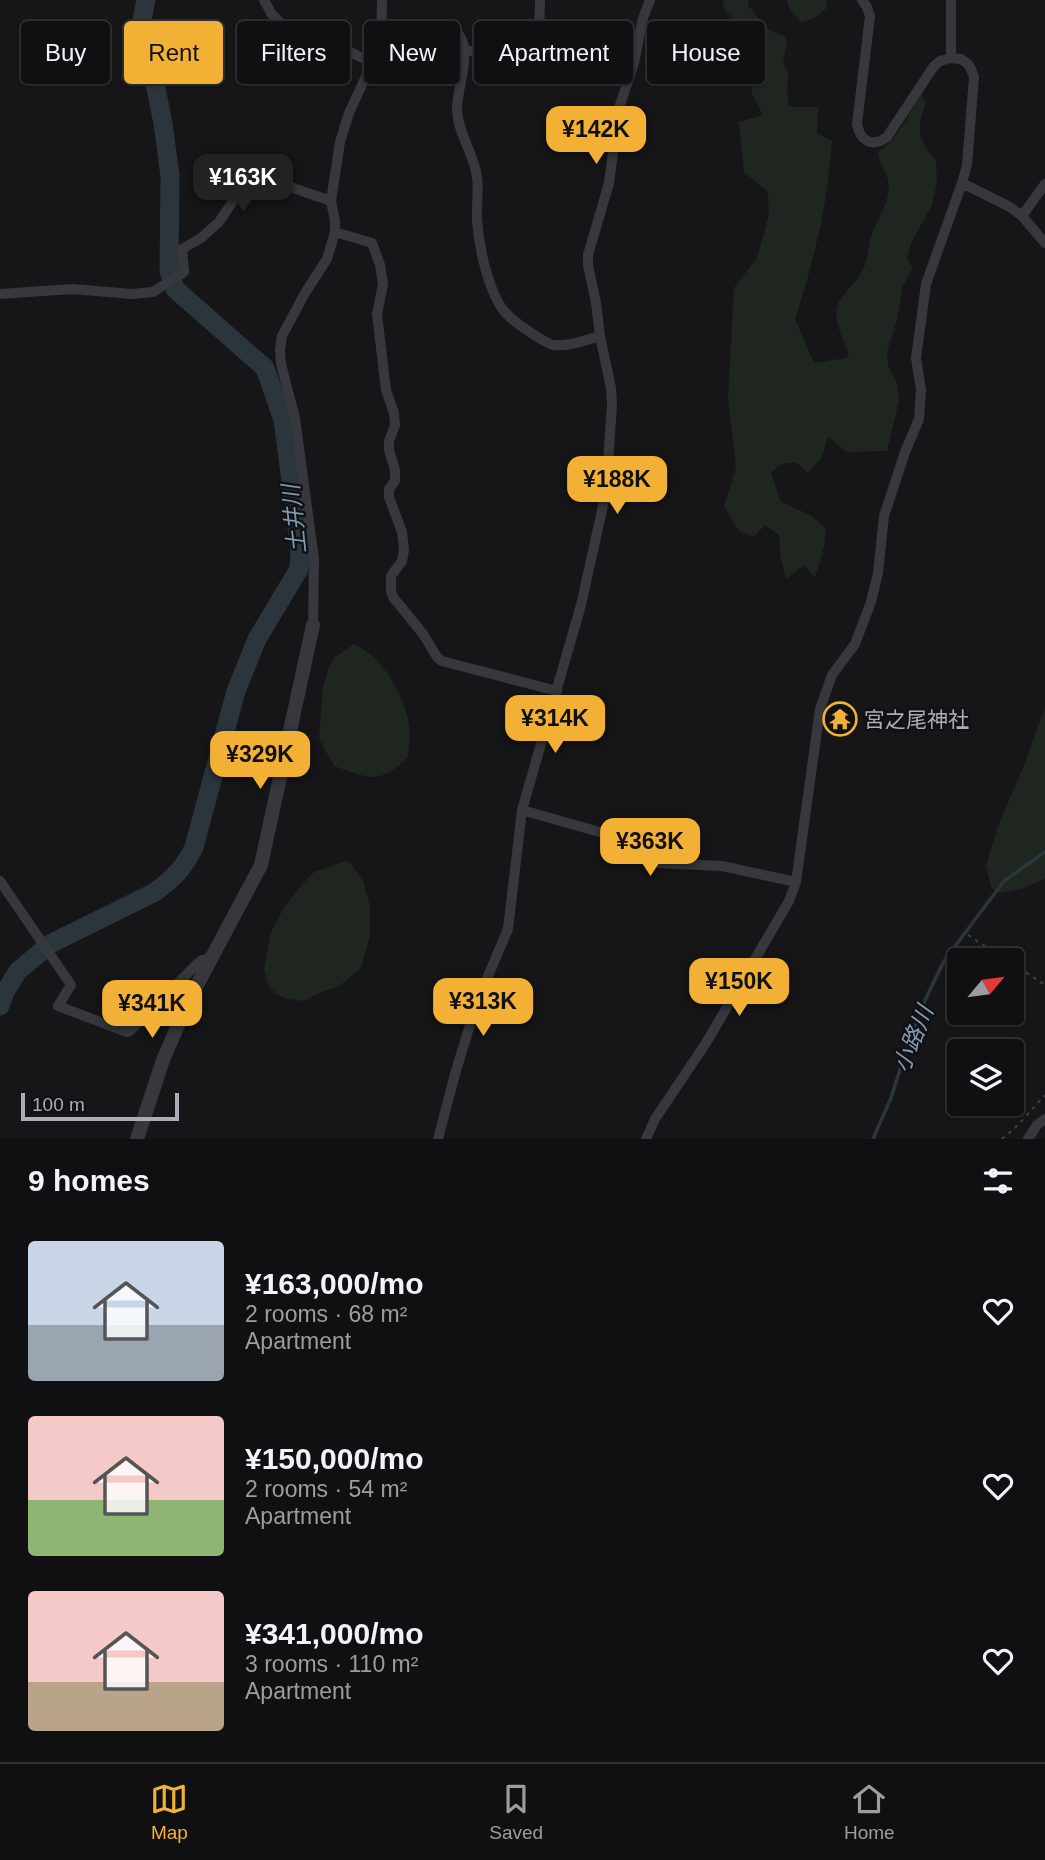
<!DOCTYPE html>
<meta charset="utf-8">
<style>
:root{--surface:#101012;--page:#1e1e20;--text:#f1f3f6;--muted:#9c9d9f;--line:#303032;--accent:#f2b134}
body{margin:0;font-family:Arial,"Noto Sans JP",sans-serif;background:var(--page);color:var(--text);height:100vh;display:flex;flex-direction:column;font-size:26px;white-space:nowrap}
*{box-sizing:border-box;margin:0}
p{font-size:23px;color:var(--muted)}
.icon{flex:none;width:38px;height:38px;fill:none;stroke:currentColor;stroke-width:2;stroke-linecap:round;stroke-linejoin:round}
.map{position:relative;height:1139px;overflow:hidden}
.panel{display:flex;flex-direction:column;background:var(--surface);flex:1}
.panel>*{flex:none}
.guide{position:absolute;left:21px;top:21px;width:1004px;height:63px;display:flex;gap:14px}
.needle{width:46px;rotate:61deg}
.fabs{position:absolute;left:947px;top:948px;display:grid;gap:14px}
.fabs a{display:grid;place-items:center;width:77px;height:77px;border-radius:7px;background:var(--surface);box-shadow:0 2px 5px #0004,0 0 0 2px var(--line);font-size:35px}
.scale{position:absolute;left:21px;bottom:18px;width:158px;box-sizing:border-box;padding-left:7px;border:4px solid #a8adb8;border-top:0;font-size:19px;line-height:24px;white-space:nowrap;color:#a8adb8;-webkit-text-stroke:5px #111113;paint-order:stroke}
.price{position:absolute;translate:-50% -60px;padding:0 16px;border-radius:14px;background:var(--accent);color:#111;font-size:23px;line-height:46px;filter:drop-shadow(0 2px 4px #0008)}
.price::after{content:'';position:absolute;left:50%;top:42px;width:21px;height:16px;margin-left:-10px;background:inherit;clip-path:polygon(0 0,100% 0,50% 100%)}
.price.on{background:#222;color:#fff}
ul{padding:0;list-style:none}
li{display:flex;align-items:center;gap:21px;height:175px;padding:0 28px}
li span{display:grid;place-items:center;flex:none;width:196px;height:140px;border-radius:7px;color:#555}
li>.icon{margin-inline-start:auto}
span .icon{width:84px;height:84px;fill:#fffc;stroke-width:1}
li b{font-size:30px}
h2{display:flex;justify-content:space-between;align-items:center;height:84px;padding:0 28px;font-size:30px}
.pill{padding:0 24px;border-radius:7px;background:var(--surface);box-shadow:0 2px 5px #0004,0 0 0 2px var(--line);font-size:24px;line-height:63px}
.pill.on{background:var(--accent);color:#111}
.tabs{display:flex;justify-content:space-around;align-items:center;height:98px;border-top:2px solid var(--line);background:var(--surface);font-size:19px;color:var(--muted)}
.tabs a{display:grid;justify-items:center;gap:4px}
.tabs .on{color:var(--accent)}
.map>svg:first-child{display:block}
</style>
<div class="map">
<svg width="1045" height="1139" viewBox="0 0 1045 1139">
<rect width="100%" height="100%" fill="#161618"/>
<!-- green -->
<path fill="#1e261f" d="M723 0H749L748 5C758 18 767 33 784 35L787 41 783 63 788 72 787 96 789 107H818L817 133 832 141C828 202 814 262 795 319L814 363 846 358 849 354C842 337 829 314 842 297 849 288 857 281 862 271 869 260 868 246 872 234 877 219 888 205 889 188 889 173 879 166 878 152 898 140 909 113 921 94L926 102C916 129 917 138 936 160L937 183 931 207 911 243 907 260 913 268 903 286 897 320 887 352 888 365 897 383 899 401 887 451 847 452 828 437 822 457 808 473 796 462 781 464 771 473 781 502 810 515 826 528 824 547 815 578 804 565 786 579 780 555 779 535 765 525 754 537 739 531 724 506 736 468 728 398 734 288 757 258 769 215 768 192 744 172 739 122 763 115 751 92 761 65 744 41 733 34 731 17 723 8Z
M787 0H827L826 9 812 19 801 22 789 8Z
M354 644C382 656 404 694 409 724 411 734 409 746 408 757 379 786 369 778 334 766L319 739 323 688 329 667 335 657Z
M1045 707V878L1025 888 999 893 991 887 986 865 998 826 1024 765Z
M346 861 352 865 363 881 370 906V936L361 968 338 987 321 992 304 1001 287 999 276 994 268 985 264 969 271 932 282 911 297 890 314 872Z"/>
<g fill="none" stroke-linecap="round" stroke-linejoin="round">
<!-- stream -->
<path stroke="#2c353c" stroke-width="3.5" d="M873 1139 891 1098 909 1041 926 998 944 961 1004 881 1045 852"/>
<!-- river -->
<path stroke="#2c353c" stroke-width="19" d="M0 1006 5 992 18 971 50 944 155 892C174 878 184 868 194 847L236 691 257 639 299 569 300 550 283 420 265 368 175 289 169 271 170 176 163 123 142 20 146 0"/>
<!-- path -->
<path stroke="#3d3f44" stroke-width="2" stroke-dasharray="3.5 5" stroke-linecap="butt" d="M968 935 1008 961
M1012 963 1045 985
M1002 1139 1018 1125 1045 1095"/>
<!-- minor -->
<path stroke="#37383d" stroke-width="10" d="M264 0 271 13 285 28 320 43 344 49 373 63
M382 27 445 24C481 39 456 83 457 111 458 133 474 154 477 177 479 191 476 206 477 220 479 247 487 285 501 307 509 319 523 327 534 335 540 338 546 343 553 345 568 347 586 340 600 336
M539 32 540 0
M465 51H487L518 37 539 32 579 30
M951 58V0
M962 183 1010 207 1022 216 1045 243
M1022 216 1045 184
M335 232 372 243 380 265 383 284 377 314 386 390 394 413 395 425 389 441V450L395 470V481L389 489V497L402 532 404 550 402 561 391 576V591L393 597 423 634 437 657 442 661 557 691
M0 294 72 289 132 294 153 292 184 272 182 249 201 238 219 222 247 180 261 177 331 201
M313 625 314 559 295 418 281 364 280 350 282 336 305 293 327 259 335 232V221L331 201 340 142 349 113 381 44 382 0
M522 810 610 835 628 843 646 860 658 863 722 866 796 882
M0 881 71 985 58 1006 127 1032 130 1031 197 964 202 960 211 959
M438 1139 455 1074 477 1002 508 929 522 810 581 605 606 492 612 404 611 388 600 336 596 303 588 265V255L609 183 619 108 634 63 643 18 650 0
M646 1139 655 1119 706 1043 789 901 796 882 820 709 832 675 855 644 871 602 878 573 884 516 905 452 919 419 921 390 916 358 926 284 962 183 967 165 974 77 971 69 968 64 961 59 951 58 940 61 934 66 887 137C872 148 860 141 857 124L870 16 867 7 862 0
M1028 1139 1037 1125 1045 1119"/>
<!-- tertiary -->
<path stroke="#37383d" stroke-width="14" d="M137 1139 163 1060 188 1002 261 865 313 625"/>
</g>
<!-- icons -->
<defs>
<symbol id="temple-ring" viewBox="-11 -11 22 22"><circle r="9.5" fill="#111113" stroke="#f2b134" stroke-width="1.5"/><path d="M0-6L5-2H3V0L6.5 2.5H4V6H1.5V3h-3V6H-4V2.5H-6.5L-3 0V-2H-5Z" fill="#f2b134"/></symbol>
</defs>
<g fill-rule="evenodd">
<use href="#temple-ring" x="821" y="700" width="38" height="38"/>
</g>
<g text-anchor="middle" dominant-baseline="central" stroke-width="5" stroke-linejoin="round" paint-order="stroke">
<!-- poi labels -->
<g font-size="21" fill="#a8adb8" stroke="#111113" text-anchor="start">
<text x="864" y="719">宮之尾神社</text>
</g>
<!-- water labels -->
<g font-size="23" font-style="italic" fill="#7f9bb3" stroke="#111113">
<text transform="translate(294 519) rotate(-96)">土井川</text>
<text transform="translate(913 1039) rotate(-68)">小路川</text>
</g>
</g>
</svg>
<div class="fabs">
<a><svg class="needle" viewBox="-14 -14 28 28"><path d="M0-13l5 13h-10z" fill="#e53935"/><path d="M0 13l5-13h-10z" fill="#9c9d9f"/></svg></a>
<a><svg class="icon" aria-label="layers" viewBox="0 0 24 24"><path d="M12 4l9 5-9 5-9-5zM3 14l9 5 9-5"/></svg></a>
</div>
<div class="scale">100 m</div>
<b class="price" style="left:596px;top:166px">¥142K</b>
<b class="price on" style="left:243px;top:214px">¥163K</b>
<b class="price" style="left:617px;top:516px">¥188K</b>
<b class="price" style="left:555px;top:755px">¥314K</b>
<b class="price" style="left:260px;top:791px">¥329K</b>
<b class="price" style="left:650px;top:878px">¥363K</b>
<b class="price" style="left:739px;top:1018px">¥150K</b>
<b class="price" style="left:483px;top:1038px">¥313K</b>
<b class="price" style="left:152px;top:1040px">¥341K</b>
<div class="guide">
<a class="pill">Buy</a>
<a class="pill on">Rent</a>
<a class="pill">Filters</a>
<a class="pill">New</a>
<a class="pill">Apartment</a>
<a class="pill">House</a>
</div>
</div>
<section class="panel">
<h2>9 homes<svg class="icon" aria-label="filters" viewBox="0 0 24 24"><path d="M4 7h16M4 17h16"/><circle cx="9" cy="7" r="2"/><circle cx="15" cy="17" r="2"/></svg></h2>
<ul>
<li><span style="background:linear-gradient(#c9d6e8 60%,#9aa5b1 0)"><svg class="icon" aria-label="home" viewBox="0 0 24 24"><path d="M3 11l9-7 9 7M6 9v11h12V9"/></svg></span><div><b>¥163,000/mo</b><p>2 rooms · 68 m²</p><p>Apartment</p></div><svg class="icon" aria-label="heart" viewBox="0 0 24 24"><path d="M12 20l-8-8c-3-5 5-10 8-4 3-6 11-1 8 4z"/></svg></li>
<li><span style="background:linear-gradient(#f6c9c9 60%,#8fb573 0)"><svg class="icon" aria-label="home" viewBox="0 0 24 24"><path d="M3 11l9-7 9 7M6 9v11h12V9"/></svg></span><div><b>¥150,000/mo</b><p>2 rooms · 54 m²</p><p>Apartment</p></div><svg class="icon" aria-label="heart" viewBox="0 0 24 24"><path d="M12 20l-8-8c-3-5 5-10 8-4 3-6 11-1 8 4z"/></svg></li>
<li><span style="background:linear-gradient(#f6c9c9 65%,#b9a48a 0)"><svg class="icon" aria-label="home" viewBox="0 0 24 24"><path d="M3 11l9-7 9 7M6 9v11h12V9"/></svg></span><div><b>¥341,000/mo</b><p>3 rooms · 110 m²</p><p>Apartment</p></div><svg class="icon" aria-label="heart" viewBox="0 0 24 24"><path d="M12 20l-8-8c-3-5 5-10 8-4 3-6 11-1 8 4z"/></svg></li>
</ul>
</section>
<nav class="tabs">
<a class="on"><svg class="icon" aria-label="map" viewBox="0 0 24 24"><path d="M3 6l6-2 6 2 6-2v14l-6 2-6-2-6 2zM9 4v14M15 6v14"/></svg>Map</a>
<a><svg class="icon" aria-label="saved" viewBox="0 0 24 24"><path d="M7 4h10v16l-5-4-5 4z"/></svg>Saved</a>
<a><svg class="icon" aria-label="home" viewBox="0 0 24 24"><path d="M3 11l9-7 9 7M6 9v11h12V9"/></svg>Home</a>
</nav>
